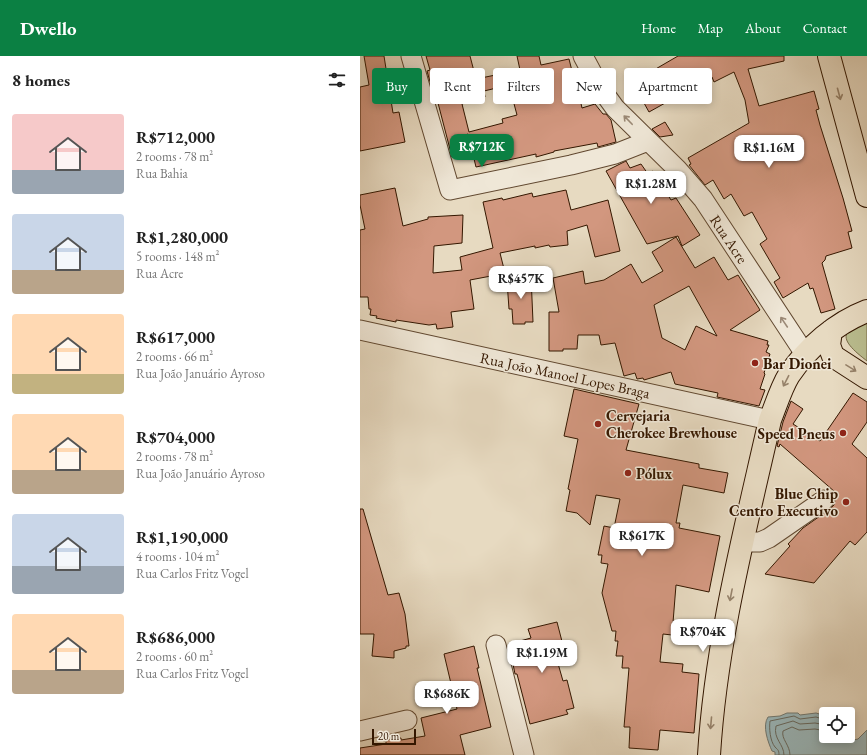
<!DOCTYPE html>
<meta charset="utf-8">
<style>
:root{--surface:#fff;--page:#f2f2f2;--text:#222;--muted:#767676;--accent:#0b8043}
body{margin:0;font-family:"EB Garamond",serif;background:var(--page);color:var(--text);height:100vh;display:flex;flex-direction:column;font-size:15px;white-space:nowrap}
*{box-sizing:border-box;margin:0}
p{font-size:13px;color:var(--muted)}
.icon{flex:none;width:22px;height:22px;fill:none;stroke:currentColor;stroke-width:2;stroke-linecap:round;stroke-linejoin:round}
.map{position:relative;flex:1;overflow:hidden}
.sheet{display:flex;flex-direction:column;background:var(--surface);width:360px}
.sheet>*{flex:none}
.guide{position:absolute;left:12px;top:12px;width:380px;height:36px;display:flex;gap:8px}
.tools{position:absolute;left:459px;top:651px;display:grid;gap:8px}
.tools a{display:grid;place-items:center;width:36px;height:36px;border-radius:4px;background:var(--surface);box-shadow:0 2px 10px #0003;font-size:20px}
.scale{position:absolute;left:12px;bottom:10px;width:44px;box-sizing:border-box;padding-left:4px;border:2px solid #341700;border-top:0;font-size:11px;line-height:14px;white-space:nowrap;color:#341700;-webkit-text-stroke:3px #efe7d7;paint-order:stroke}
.price{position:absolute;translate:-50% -34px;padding:0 9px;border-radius:8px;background:#fff;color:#222;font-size:13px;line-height:26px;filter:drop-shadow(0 1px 2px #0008)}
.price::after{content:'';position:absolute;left:50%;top:24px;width:12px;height:9px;margin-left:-6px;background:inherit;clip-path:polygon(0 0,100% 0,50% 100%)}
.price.active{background:var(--accent);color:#fff}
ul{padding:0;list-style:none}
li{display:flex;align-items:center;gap:12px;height:100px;padding:0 12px}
li span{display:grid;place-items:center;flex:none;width:112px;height:80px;border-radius:4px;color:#555}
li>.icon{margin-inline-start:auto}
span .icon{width:48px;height:48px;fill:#fffc;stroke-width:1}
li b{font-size:17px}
h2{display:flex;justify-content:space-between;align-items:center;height:48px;padding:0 12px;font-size:17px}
.pill{padding:0 14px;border-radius:4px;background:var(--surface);box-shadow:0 2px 10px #0003;font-size:14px;line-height:36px}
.pill.active{background:var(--accent);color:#fff}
header{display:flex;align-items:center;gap:24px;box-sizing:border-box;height:56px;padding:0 20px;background:var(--accent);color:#fff}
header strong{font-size:19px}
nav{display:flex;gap:22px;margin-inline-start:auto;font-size:14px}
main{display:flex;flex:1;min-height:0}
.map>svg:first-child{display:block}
</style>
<header>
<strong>Dwello</strong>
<nav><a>Home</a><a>Map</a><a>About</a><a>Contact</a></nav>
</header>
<main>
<section class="sheet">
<h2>8 homes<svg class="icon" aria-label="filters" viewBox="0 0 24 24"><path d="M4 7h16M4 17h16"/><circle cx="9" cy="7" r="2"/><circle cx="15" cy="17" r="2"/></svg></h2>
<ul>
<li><span style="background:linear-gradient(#f6c9c9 70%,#9aa5b1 0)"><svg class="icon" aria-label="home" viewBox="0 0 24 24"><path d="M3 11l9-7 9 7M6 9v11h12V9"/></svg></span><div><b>R$712,000</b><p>2 rooms · 78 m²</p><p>Rua Bahia</p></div></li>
<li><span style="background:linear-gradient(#c9d6e8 70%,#b9a48a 0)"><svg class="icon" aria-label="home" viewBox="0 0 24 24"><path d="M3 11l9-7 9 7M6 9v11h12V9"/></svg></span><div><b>R$1,280,000</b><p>5 rooms · 148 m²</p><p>Rua Acre</p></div></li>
<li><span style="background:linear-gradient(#ffd9b3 75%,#c2b280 0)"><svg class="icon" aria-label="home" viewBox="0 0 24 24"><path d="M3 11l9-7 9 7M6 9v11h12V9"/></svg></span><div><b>R$617,000</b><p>2 rooms · 66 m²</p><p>Rua João Januário Ayroso</p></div></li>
<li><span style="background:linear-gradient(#ffd9b3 70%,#b9a48a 0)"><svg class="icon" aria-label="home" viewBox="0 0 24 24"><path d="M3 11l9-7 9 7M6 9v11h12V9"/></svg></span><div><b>R$704,000</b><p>2 rooms · 78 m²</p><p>Rua João Januário Ayroso</p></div></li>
<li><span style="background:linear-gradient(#c9d6e8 65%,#9aa5b1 0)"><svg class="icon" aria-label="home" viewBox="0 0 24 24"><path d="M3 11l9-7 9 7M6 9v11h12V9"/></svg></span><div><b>R$1,190,000</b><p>4 rooms · 104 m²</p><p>Rua Carlos Fritz Vogel</p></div></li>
<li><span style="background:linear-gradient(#ffd9b3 70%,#b9a48a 0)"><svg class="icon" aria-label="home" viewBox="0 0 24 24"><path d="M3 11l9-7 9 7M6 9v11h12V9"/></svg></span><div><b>R$686,000</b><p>2 rooms · 60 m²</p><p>Rua Carlos Fritz Vogel</p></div></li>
</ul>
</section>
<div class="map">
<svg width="507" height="699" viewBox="0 0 507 699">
<rect width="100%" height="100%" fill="#e7dac1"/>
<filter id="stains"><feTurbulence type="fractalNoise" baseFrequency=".005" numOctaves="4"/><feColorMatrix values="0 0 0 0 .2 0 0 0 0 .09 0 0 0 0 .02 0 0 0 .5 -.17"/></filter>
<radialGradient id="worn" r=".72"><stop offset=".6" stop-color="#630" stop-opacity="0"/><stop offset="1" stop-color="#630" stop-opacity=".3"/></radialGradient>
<!-- green -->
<path fill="#babe90" stroke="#776a48" d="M507 267V305C501 300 478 284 489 275 494 272 501 269 507 267Z"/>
<!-- water -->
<path fill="#9ab8bc" stroke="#717871" d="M427 657H438L440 659 456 657 466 660V680H488L489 685 498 683 507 674V699H415V696L412 695C408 686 402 670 408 661L420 660Z"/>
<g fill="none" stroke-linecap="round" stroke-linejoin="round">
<!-- shore -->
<path stroke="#67685e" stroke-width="1" d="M419 699C419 694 418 694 415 691 410 685 409 672 410 665L434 660 440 663 456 661 466 664
M424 699C424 688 413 683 416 670L433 665 440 668 455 667 466 669
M430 699C430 689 421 683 423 675L432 671 439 674 455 673 466 675"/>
</g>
<!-- building -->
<path fill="#d2977f" stroke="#341700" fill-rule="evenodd" d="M4 0H24L33 57 39 56 45 86 0 95V31L9 29Z
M66 0H110L116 23 160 14 157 0H179L181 9 209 3 212 15 214 16 222 52 235 48 243 58H246L251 64 256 86 238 91 237 87 194 95V96L176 101V98L116 111 108 78 105 79 104 100 94 102V100L92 101 78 47H76L67 15 70 14ZM149 29 157 59 142 63 143 67 109 76 102 48 125 41 124 35Z
M318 0H424V5L388 13 399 50 454 35 459 53 456 54 460 69 483 142 492 175 488 176 492 192 466 200 465 204 462 207 475 253 461 257 453 232 450 233 448 227 423 242 414 226 420 222 400 188 407 183 392 156 384 160 371 138 364 143 353 124 345 129 329 109 331 108 328 102 389 67 385 44 374 16 354 26 352 21 289 56 284 47 278 40 273 26 279 23V21L287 17V18Z
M305 66 313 79 300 81 292 73Z
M266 105 270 112 281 108 288 118 293 115 311 144 316 142 340 179 322 190 318 180 287 188 246 115Z
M35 132 43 170 68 163V161L103 159 102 187 74 190 73 217 102 214 100 201 133 192 123 146 142 142 143 144 172 137 173 141 206 134 211 154 248 144 260 195 235 201 227 169 207 175 208 189 190 191 189 189 175 192V190L140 197 146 221 133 225 131 220 110 224 114 253 91 256 93 271 77 273 76 268 69 269 36 264V266L16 262 17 260 10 259 11 253H9L8 241H0V174L5 173 0 149V139Z
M316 181 335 212 354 201 368 224 378 219 400 254 370 274 408 285 407 289H409L406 296 410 298 404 317 405 318 400 333 405 334 399 350 357 341 358 337 315 328 311 316 284 324 283 322 277 323 275 317 264 320 255 287 241 289 239 279H218L217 293H203V295H189V256H199L193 222 223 215 225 228 244 224 271 208 282 227 303 215 292 196ZM329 230 357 280 336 270 325 294 302 282 294 249Z
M171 220 173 266H165V268H153L152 253H149L147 225Z
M214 333 279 348 266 394 339 408V412L368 417 364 437 323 429 316 467H320L319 472 360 480 349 536 316 529 312 579 303 578 300 606 323 608 322 616 339 618 334 677 300 674 298 694 269 692 270 671H264L269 612H262L263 600H256L258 585H255L256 575H252L242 537 248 508 241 507 242 499H238L244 470 254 472 260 443 236 439 230 469 217 457 206 455 210 434 208 433 218 383 204 380Z
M493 337 507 346V366L492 388 507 402V476L495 489 490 485 454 527 405 518 430 490 428 488 443 472 470 453 474 449 475 444 473 438 475 436 420 388 419 391 417 390 423 366 431 345 443 353 433 368 460 385Z
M0 453H3L28 539 39 537 45 558 49 590H46V592L34 595V602L12 600 14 578H0Z
M197 566 206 601 197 604 203 625 207 624 214 652 206 654 208 658 170 668 157 618H155L149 588 171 582 168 573Z
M114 590 119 612H117L131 671 100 679 105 699H0V692L26 688V684L41 682V684L65 680 61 662 97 653 84 598Z"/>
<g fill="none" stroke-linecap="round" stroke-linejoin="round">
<defs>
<path id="minor" d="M51 0 90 134 211 109 255 98 288 85
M223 0 239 30 255 52 317 113 343 143 445 298
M0 274 410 364
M383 486H400L409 482 464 444
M136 589 164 699
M0 675 47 664"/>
<path id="major" d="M469 0 507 140
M471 275 469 289 473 300 507 322
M349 699C356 585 385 475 410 364 416 349 421 332 429 319 448 291 476 267 507 255"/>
</defs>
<!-- minor casing -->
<use href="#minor" stroke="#614830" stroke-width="21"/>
<!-- major casing -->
<use href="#major" stroke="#341700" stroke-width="24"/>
<!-- minor -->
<use href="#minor" stroke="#efe7d7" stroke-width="19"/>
<!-- major -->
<use href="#major" stroke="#e7dac1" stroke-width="22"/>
</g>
<!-- one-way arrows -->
<defs><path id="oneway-shaft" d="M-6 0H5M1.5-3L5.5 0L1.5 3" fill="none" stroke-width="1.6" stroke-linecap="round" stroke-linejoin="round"/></defs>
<g stroke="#96826a">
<use href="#oneway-shaft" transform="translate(479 38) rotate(75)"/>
<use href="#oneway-shaft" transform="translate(491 312) rotate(32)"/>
<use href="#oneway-shaft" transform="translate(426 325) rotate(117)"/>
<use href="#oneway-shaft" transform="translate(371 539) rotate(101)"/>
<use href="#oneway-shaft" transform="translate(351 667) rotate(95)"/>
</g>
<g stroke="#9b8976">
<use href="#oneway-shaft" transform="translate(268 64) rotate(-134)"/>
<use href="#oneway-shaft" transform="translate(424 266) rotate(-124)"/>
</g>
<!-- markers -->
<g fill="#8f2418" stroke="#efe7d7" stroke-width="1.5">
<circle cx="395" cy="307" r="4"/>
<circle cx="238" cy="368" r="4"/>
<circle cx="483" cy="377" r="4"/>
<circle cx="268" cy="417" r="4"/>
<circle cx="486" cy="446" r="4"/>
</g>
<g text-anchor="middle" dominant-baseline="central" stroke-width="3" stroke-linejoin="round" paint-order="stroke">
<!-- street labels -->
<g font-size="15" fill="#341700" stroke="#efe7d7">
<text transform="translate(369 183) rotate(56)">Rua Acre</text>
<text transform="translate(205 319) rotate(12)">Rua João Manoel Lopes Braga</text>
</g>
<!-- poi labels -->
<g font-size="15" font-weight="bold" fill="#341700" stroke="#efe7d7" text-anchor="start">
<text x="403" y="307">Bar Dionei</text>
<text x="246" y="359">Cervejaria<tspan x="246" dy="17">Cherokee Brewhouse</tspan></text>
<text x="475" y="377" text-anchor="end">Speed Pneus</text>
<text x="276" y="417">Pólux</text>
<text x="478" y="437" text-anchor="end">Blue Chip<tspan x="478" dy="17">Centro Executivo</tspan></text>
</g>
</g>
<rect width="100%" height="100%" filter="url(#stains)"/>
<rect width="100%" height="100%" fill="url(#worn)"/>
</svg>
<div class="tools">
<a><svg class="icon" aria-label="locate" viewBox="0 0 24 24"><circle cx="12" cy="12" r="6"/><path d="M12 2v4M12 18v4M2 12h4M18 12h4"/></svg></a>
</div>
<div class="scale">20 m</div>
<b class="price active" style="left:122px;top:112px">R$712K</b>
<b class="price" style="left:409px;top:113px">R$1.16M</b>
<b class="price" style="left:291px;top:149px">R$1.28M</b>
<b class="price" style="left:161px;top:244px">R$457K</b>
<b class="price" style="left:282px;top:501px">R$617K</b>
<b class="price" style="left:343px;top:597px">R$704K</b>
<b class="price" style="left:182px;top:618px">R$1.19M</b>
<b class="price" style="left:87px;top:659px">R$686K</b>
<div class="guide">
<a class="pill active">Buy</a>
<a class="pill">Rent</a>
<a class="pill">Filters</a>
<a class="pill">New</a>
<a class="pill">Apartment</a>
</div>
</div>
</main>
